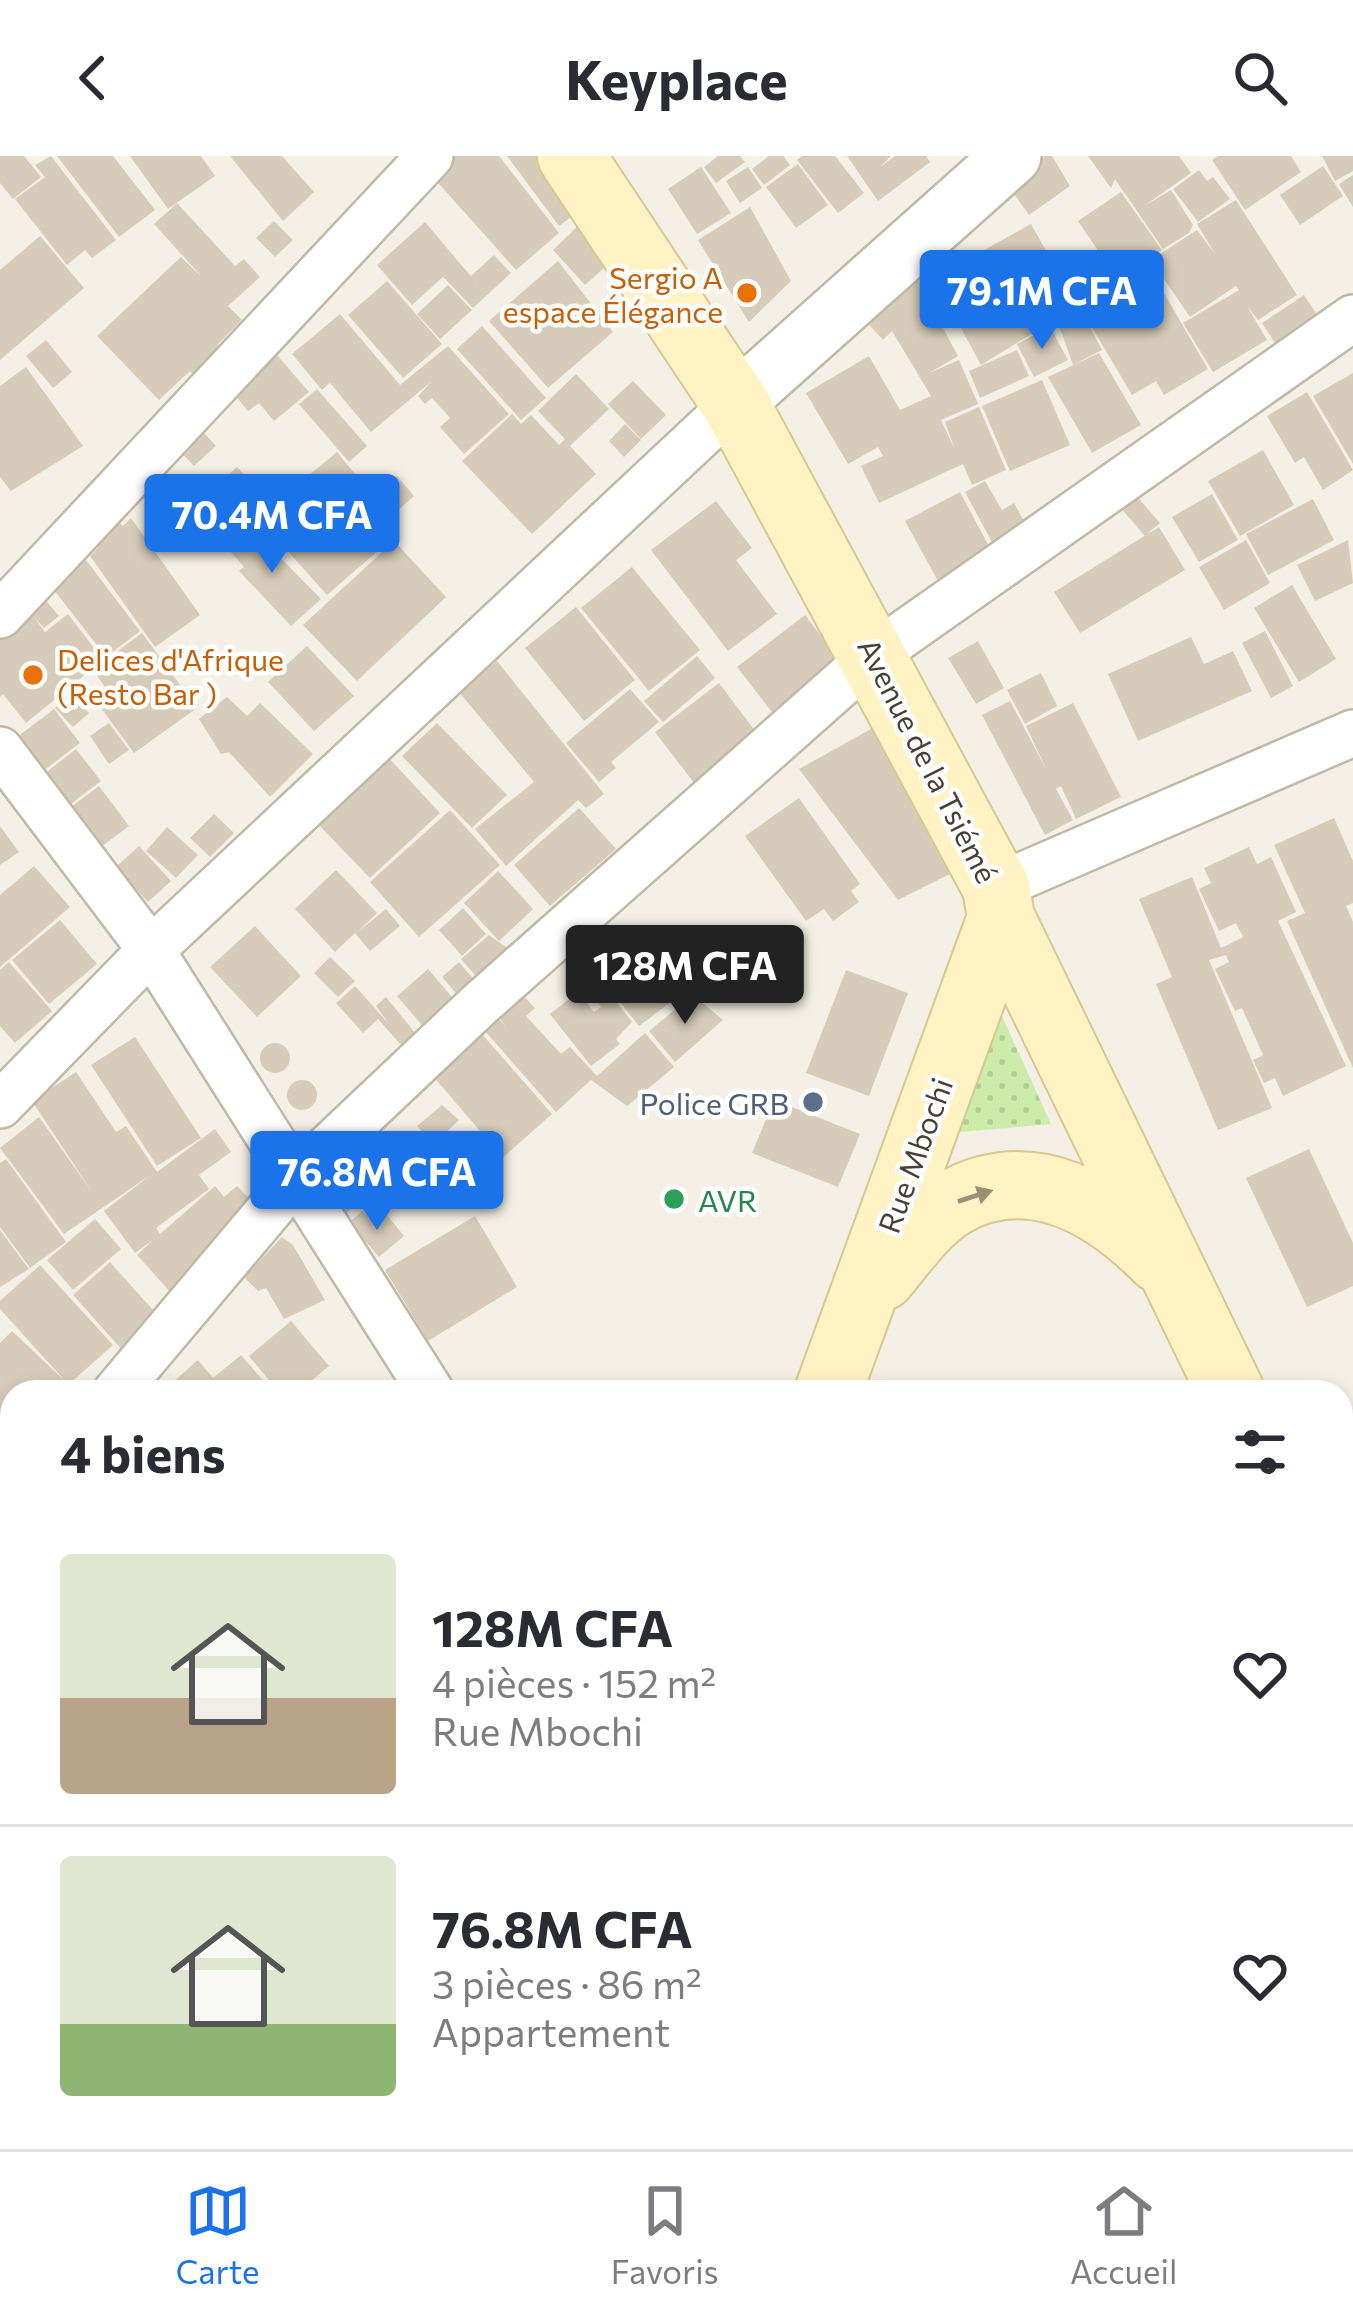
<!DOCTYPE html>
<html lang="fr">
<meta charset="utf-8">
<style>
:root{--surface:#fff;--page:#f7f7f7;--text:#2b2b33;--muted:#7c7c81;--line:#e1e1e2;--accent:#1a73e8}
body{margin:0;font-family:Commissioner,sans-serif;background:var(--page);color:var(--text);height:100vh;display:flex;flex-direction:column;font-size:45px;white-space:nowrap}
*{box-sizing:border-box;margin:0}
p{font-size:39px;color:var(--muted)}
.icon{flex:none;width:66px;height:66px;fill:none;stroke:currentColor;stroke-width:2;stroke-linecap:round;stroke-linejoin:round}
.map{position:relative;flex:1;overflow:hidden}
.panel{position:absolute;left:0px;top:1224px;width:1353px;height:771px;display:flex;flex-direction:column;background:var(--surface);border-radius:36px 36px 0 0;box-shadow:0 6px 18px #0003}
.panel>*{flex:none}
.price{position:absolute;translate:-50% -102px;padding:0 27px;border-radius:12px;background:var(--accent);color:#fff;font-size:39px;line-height:78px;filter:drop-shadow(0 3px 6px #0008)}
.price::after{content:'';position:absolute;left:50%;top:72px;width:36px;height:27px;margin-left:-18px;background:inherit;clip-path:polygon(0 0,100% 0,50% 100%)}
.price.active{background:#222;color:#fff}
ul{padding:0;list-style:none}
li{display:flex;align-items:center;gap:36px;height:300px;padding:0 60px}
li+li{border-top:3px solid var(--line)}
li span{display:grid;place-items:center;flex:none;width:336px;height:240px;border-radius:12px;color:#555}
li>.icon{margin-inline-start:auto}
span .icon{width:144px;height:144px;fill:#fffc;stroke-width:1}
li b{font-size:51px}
h2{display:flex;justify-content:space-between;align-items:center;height:144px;padding:0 60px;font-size:51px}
header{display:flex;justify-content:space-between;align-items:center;height:156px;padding:0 60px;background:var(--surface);font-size:54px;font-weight:700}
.tabs{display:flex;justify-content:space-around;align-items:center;height:168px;border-top:3px solid var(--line);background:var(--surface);font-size:33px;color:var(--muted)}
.tabs a{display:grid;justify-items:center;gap:6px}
.tabs .active{color:var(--accent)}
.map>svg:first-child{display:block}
</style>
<header><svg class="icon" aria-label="back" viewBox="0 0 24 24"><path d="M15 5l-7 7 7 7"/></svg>Keyplace<svg class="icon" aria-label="search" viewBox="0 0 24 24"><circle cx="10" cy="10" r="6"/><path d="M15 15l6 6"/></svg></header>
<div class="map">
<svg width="1353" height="1993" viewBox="0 0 1353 1993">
<defs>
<pattern id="grass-dots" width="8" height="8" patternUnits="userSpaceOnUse" patternTransform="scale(3)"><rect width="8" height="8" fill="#cceda9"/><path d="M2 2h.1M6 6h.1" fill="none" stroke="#b1cc92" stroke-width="1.8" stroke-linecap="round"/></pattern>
</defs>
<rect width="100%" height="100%" fill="#f4f0e5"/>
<!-- grass -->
<path fill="url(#grass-dots)" d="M992 838 1051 968 948 977Z"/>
<!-- building -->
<path fill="#d7ccb9" d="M0 0H24L41 21 13 43 0 27Z
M51 0 116 84 92 102 85 94 67 109 15 43 45 21 35 9Z
M57 0H113L155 54 119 81Z
M130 0H201L215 20 168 53Z
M230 0H282L314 36 283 65Z
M454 0H499L559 77 516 114 432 20Z
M507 0H539L579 55 559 70Z
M718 0H740L745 6 716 27 704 11Z
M769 0H783L790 9 764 29 752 13Z
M802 0H835L864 37 838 57 797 4Z
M847 0H891L880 11 895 0H926L930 6 878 45Z
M1045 0H1052L1070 30 1029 59 1009 31Z
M1088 0H1179L1191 17 1144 50 1171 34 1193 69 1189 77 1163 93 1115 23 1111 32Z
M1218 0H1291L1301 16 1245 54 1212 4Z
M1322 0H1353V15L1335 25Z
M798 8 828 49 796 72 766 31Z
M1323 10 1343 40 1300 69 1280 39Z
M701 11 731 57 697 78 668 33Z
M748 11 762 32 740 47 726 25Z
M1199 14 1207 25 1213 21 1230 43 1198 66 1173 33Z
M1353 19V51L1339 28Z
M1121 36 1162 94 1118 124 1078 65Z
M1236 44 1297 139 1258 164 1247 150 1267 184 1213 216 1183 167 1239 134 1236 130 1190 161 1151 104 1197 74 1215 98 1197 68Z
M177 47 235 110 244 103 260 121 228 150 242 164 217 189 225 198 197 224 190 215 159 244 97 180 181 101 202 121 154 68Z
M750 51 791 125 749 166 698 84Z
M274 65 293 84 275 101 256 82Z
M425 66 480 131 471 120 494 99 511 117 473 152 443 121 412 149 377 109Z
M1031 68 1077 150 981 209 934 122Z
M579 69 612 105 585 129 553 94Z
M40 80 84 132 0 204V114Z
M558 105 613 176 548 232 489 165Z
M1150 113 1208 213 1164 239 1156 225 1132 239 1081 153Z
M913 117 934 145 930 148 958 200 929 217 959 204 978 248 941 264 955 294 945 266 979 251 1006 314 972 329 963 308 879 347 861 310 883 300 878 291 848 308 806 237 869 200 900 254 931 240 892 175 883 184 864 163Z
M387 125 442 188 403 222 348 159Z
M448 129 472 154 440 183 417 158Z
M1304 139 1323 168 1281 196 1262 167Z
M1080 152 1102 194 1073 209 1057 164Z
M340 158 400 229 448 190 509 258 464 298 440 271 450 262 432 242 425 248 418 240 432 225 371 276 330 227 322 234 292 198Z
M482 170 546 242 521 264 457 193Z
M1050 171 1068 204 1034 221 1017 188Z
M46 184 72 216 53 232 26 200Z
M270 191 309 236 274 265 259 247 248 255 226 228Z
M1017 194 1029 220 980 242 969 215Z
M1099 197 1141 269 1092 297 1048 221Z
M26 211 83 290 11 335 0 321V230Z
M1353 217V308L1313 240Z
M576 218 609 253 570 290 596 318 532 378 462 305 512 258 521 268 531 259 559 289 565 283 538 255Z
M1042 224 1070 289 1010 315 982 250Z
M633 225 666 259 641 283 608 248Z
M317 233 367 290 349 306 299 248Z
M1307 236 1353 314 1323 334 1304 301 1295 307 1267 260Z
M194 266 216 290 194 310 172 287Z
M625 268 641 284 624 301 609 285Z
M1263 294 1294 349 1240 380 1208 325Z
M337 296 383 352 355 374 325 338 319 343 303 324Z
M237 311 260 335 238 356 215 332Z
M397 320 414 340 394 358 376 338Z
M985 325 1002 354 1014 347 1031 378 993 388 965 336Z
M180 334 191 346 176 360 165 347Z
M960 336 992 396 938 425 905 365Z
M1134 337 1160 367 1145 380 1119 350Z
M1212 338 1238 384 1199 406 1172 361Z
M1313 343 1334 384 1268 419 1246 378Z
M716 345 752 392 736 404 777 458 728 495 651 394Z
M331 349 361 382 357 375 370 364 388 386 327 439 278 384 301 364 307 370Z
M110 357 123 370 131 362 200 459 155 491 90 400 98 392 87 379Z
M247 368 321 443 291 470 239 415 244 411 224 388Z
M1159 371 1185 414 1080 477 1054 436Z
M1246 384 1270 427 1224 454 1199 411Z
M1348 384 1353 427 1315 445 1297 409Z
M394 385 446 441 357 525 303 469Z
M86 404 140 475 106 501 51 430Z
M632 411 700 494 649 535 581 452Z
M1292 429 1336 503 1299 526 1254 452Z
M35 432 59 460 44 472 33 460 45 476 68 458 104 505 142 477 197 552 134 597 101 552 114 543 92 513 26 567 3 538 0 541V471Z
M576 451 635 524 584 565 525 492Z
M805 459 847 514 779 565 737 511Z
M1265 475 1293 530 1271 542 1242 487Z
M1191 481 1204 508 1233 495 1252 535 1138 585 1108 518Z
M978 485 1004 532 976 548 948 502Z
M307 490 354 540 314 575 268 526Z
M697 500 715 522 663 566 644 545Z
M497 505 604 638 586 652 578 644 506 710 475 673 534 626 459 536Z
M1041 517 1057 550 1025 568 1007 534Z
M719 527 765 588 701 636 655 576Z
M630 533 659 566 611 606 616 612 599 626 566 587Z
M71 537 89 557 73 571 55 552Z
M227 541 247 560 260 547 313 598 270 641 229 596 221 598 199 563Z
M1010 545 1047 615 1026 570 1073 547 1121 641 1076 663 1061 630 1056 633 1073 664 1045 679 982 559Z
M54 553 80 587 35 621 9 587Z
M889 563 966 710 898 744 799 613Z
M109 567 129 594 109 608 90 580Z
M437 567 507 639 472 672 402 600Z
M76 593 101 625 63 654 39 622Z
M389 602 440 657 370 722 318 668Z
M99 630 129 670 93 697 63 657Z
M799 642 860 728 851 735 859 746 833 765 824 753 806 765 745 680Z
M579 652 616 693 550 750 514 709Z
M450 654 500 709 419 781 370 726Z
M214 658 234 677 210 701 190 682Z
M1334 662 1353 705V747L1346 750 1353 766V912L1287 765 1305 757 1274 689Z
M0 670 19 696 0 709Z
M167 671 198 699 176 722 146 695Z
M139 690 171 725 148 746 116 711Z
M1249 691 1257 708 1271 701 1296 756 1278 765 1346 910 1283 940 1275 922 1264 927 1253 904 1263 899 1242 852 1235 855 1215 813 1229 806 1226 799 1209 804 1272 952 1218 974 1156 828 1172 821 1139 743 1192 721 1221 792 1243 781 1236 767 1219 775 1199 733 1211 727 1204 712Z
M34 710 70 751 0 811V739Z
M336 714 377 757 359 775 386 753 400 770 370 795 355 777 335 796 295 753Z
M498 715 533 753 499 785 464 747Z
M463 752 486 778 462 800 439 774Z
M60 764 97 808 49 848 12 804Z
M255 770 301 820 257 861 210 811Z
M628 774 644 796 605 824 589 801Z
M489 779 514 797 481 826 461 803Z
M643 799 676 842 639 870 606 828Z
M330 801 355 825 338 841 314 817Z
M9 806 52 855 15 887 0 870V814Z
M459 806 478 828 460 842 442 821Z
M428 813 458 848 427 875 397 840Z
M846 814 908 837 869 940 806 917Z
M595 818 632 866 616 883 620 888 591 910 550 858 578 836 594 856 601 851 583 828Z
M355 830 389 868 376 850 386 841 416 878 402 890 378 863 363 877 336 847Z
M518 834 535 852 526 860 561 898 570 891 597 920 645 877 674 911 627 950 591 924 556 956 477 866 491 854 506 871 495 855Z
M693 839 723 864 675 906 649 875Z
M481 877 552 958 498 1006 476 980 481 976 432 919Z
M135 881 201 982 157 1010 91 909Z
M260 902a15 15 0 1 1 30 0a15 15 0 1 1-30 0Z
M76 916 116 976 126 970 157 1016 215 973 231 996 199 1019 209 1033 156 1072 160 1078 215 1030 224 1041 237 1030 256 1050 173 1139 137 1099 153 1084 135 1097 104 1055 152 1018 64 1078 0 992 39 961 92 1036 32 945Z
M287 939a15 15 0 1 1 30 0a15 15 0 1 1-30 0Z
M774 944 860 978 838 1031 752 997Z
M442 949 459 964 433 988 417 970Z
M442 982 458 999 440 1016 424 998Z
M1309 993 1353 1087V1130L1307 1151 1246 1022Z
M6 1003 66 1086 30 1112 0 1071V1007Z
M353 1006 387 1042 370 1058 359 1046 335 1067 313 1043Z
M363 1055 375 1069 387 1059 404 1080 379 1101 349 1066Z
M475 1060 517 1131 428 1185 385 1114Z
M95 1063 121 1093 73 1134 47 1104Z
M0 1074 29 1113 0 1131Z
M282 1081 293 1089 325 1144 284 1163 266 1132 258 1135 244 1121Z
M110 1106 160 1162 124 1196 73 1139Z
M40 1109 113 1189 68 1229 75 1236H12V1312L0 1324V1187L12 1175 66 1226 0 1153V1145Z
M291 1165 329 1210 298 1236H279L249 1200Z
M241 1199 273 1236H162L198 1204 213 1222Z
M12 1389V1424L0 1414V1402Z
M12 1457V1537L0 1526V1470Z
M0 1531 12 1544 0 1562Z
M12 1557V1588L0 1600V1569Z
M12 1595V1656L0 1644V1607Z
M0 1662 12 1675V1706L0 1717Z
M1341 1797 1353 1817V1878L1341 1885Z
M0 1801 12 1813V1858L0 1845Z
M0 1862 12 1874V1936L0 1925Z
M1353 1905V1993H1328L1322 1983H1341V1912Z
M0 1940 9 1948 12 1945V1983H34L24 1993H0Z
M63 1983H138L129 1993H53Z
M250 1983H303L291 1993H238Z
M348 1983H376L385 1993H336Z
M542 1983H600L608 1993H550Z
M612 1983H658L642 1993H619Z
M684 1983H708L712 1988 706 1993H671Z
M949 1983H1021L1003 1993H955Z
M1050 1983H1061L1067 1993H1033Z
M1065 1983H1174L1157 1993H1071Z
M1277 1983H1317L1323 1993H1283Z"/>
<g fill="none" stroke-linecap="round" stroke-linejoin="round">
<defs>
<path id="service" d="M1341 1622 1353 1616"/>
<path id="minor" d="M0 459 430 0
M0 594 151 794 431 1236
M996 731 1353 577
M0 949 151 794 735 247
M116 1236 298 1020 480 848 875 498 1353 162
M0 1373 12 1359
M0 1760 12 1774
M193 1983 202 1993
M773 1983 777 1993
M50 1993 59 1983"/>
<path id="tertiary" d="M735 247 1012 0"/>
<path id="secondary" d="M571 0 735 247 996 731 1001 762 1231 1236
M882 1121C903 1096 925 1064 953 1047 1030 1003 1105 1048 1159 1103
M828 1236 1001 762
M1341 1477 1353 1501
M506 1993 515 1983"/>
</defs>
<!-- service casing -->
<use href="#service" stroke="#c1b8a6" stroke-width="28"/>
<!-- minor casing -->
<use href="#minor" stroke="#c1b8a6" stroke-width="50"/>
<!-- tertiary casing -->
<use href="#tertiary" stroke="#c1b8a6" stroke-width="62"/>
<!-- secondary casing -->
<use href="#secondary" stroke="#d8c88f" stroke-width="70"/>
<!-- service -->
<use href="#service" stroke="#fff" stroke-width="24"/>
<!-- minor -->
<use href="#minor" stroke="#fff" stroke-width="45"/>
<!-- tertiary -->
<use href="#tertiary" stroke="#fff" stroke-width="57"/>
<!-- secondary -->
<use href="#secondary" stroke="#fff3c4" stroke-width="66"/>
</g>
<!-- one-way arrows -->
<defs><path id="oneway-solid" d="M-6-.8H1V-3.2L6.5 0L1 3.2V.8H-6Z" transform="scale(3)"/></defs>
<use fill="#9a9175" href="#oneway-solid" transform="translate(975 1040) rotate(-18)"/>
<!-- markers -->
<g fill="#e8710a" stroke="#fff" stroke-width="4.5">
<circle cx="747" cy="137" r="12"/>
<circle cx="33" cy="519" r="12"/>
</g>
<circle fill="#5c6f8a" stroke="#fff" stroke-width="4.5" cx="813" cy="946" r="12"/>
<circle fill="#2e9e5b" stroke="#fff" stroke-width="4.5" cx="674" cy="1043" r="12"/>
<g text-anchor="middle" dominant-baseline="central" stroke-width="9" stroke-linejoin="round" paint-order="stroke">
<!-- food labels -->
<g font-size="30" fill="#c56008" stroke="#fff" text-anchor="end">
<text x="723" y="120">Sergio A<tspan x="723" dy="34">espace Élégance</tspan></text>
<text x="57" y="502" text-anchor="start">Delices d'Afrique<tspan x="57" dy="34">(Resto Bar )</tspan></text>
</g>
<!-- street labels -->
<g font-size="30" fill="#474034" stroke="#fff">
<text transform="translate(929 604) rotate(63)">Avenue de la Tsiémé</text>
<text transform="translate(914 999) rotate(-70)">Rue Mbochi</text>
</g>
<!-- service labels -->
<g font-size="30" fill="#4e5e75" stroke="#fff" text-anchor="end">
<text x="789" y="946">Police GRB</text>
</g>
<!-- leisure labels -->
<g font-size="30" fill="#27864d" stroke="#fff" text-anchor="start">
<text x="698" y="1043">AVR</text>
</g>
</g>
</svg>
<b class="price" style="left:1042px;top:196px">79.1M CFA</b>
<b class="price" style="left:272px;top:420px">70.4M CFA</b>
<b class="price active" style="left:685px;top:871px">128M CFA</b>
<b class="price" style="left:377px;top:1077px">76.8M CFA</b>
<section class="panel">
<h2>4 biens<svg class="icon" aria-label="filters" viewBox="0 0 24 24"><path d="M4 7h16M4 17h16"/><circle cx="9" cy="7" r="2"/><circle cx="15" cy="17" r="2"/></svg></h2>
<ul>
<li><span style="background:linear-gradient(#dfe7d0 60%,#b9a48a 0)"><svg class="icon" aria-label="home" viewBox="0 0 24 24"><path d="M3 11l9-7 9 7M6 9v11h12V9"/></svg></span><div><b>128M CFA</b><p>4 pièces · 152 m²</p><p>Rue Mbochi</p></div><svg class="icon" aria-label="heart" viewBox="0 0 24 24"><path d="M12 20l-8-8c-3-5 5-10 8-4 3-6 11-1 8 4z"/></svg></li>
<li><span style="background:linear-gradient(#dfe7d0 70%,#8fb573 0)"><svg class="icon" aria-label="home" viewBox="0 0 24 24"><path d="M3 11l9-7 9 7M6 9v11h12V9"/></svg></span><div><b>76.8M CFA</b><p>3 pièces · 86 m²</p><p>Appartement</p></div><svg class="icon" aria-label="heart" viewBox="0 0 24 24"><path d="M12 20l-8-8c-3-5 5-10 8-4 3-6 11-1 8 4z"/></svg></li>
</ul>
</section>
</div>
<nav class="tabs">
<a class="active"><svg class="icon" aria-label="map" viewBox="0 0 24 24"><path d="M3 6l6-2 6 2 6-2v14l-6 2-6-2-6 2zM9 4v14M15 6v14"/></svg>Carte</a>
<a><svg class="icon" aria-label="saved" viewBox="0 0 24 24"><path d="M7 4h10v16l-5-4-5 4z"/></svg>Favoris</a>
<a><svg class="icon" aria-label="home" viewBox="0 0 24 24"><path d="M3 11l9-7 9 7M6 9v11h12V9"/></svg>Accueil</a>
</nav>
